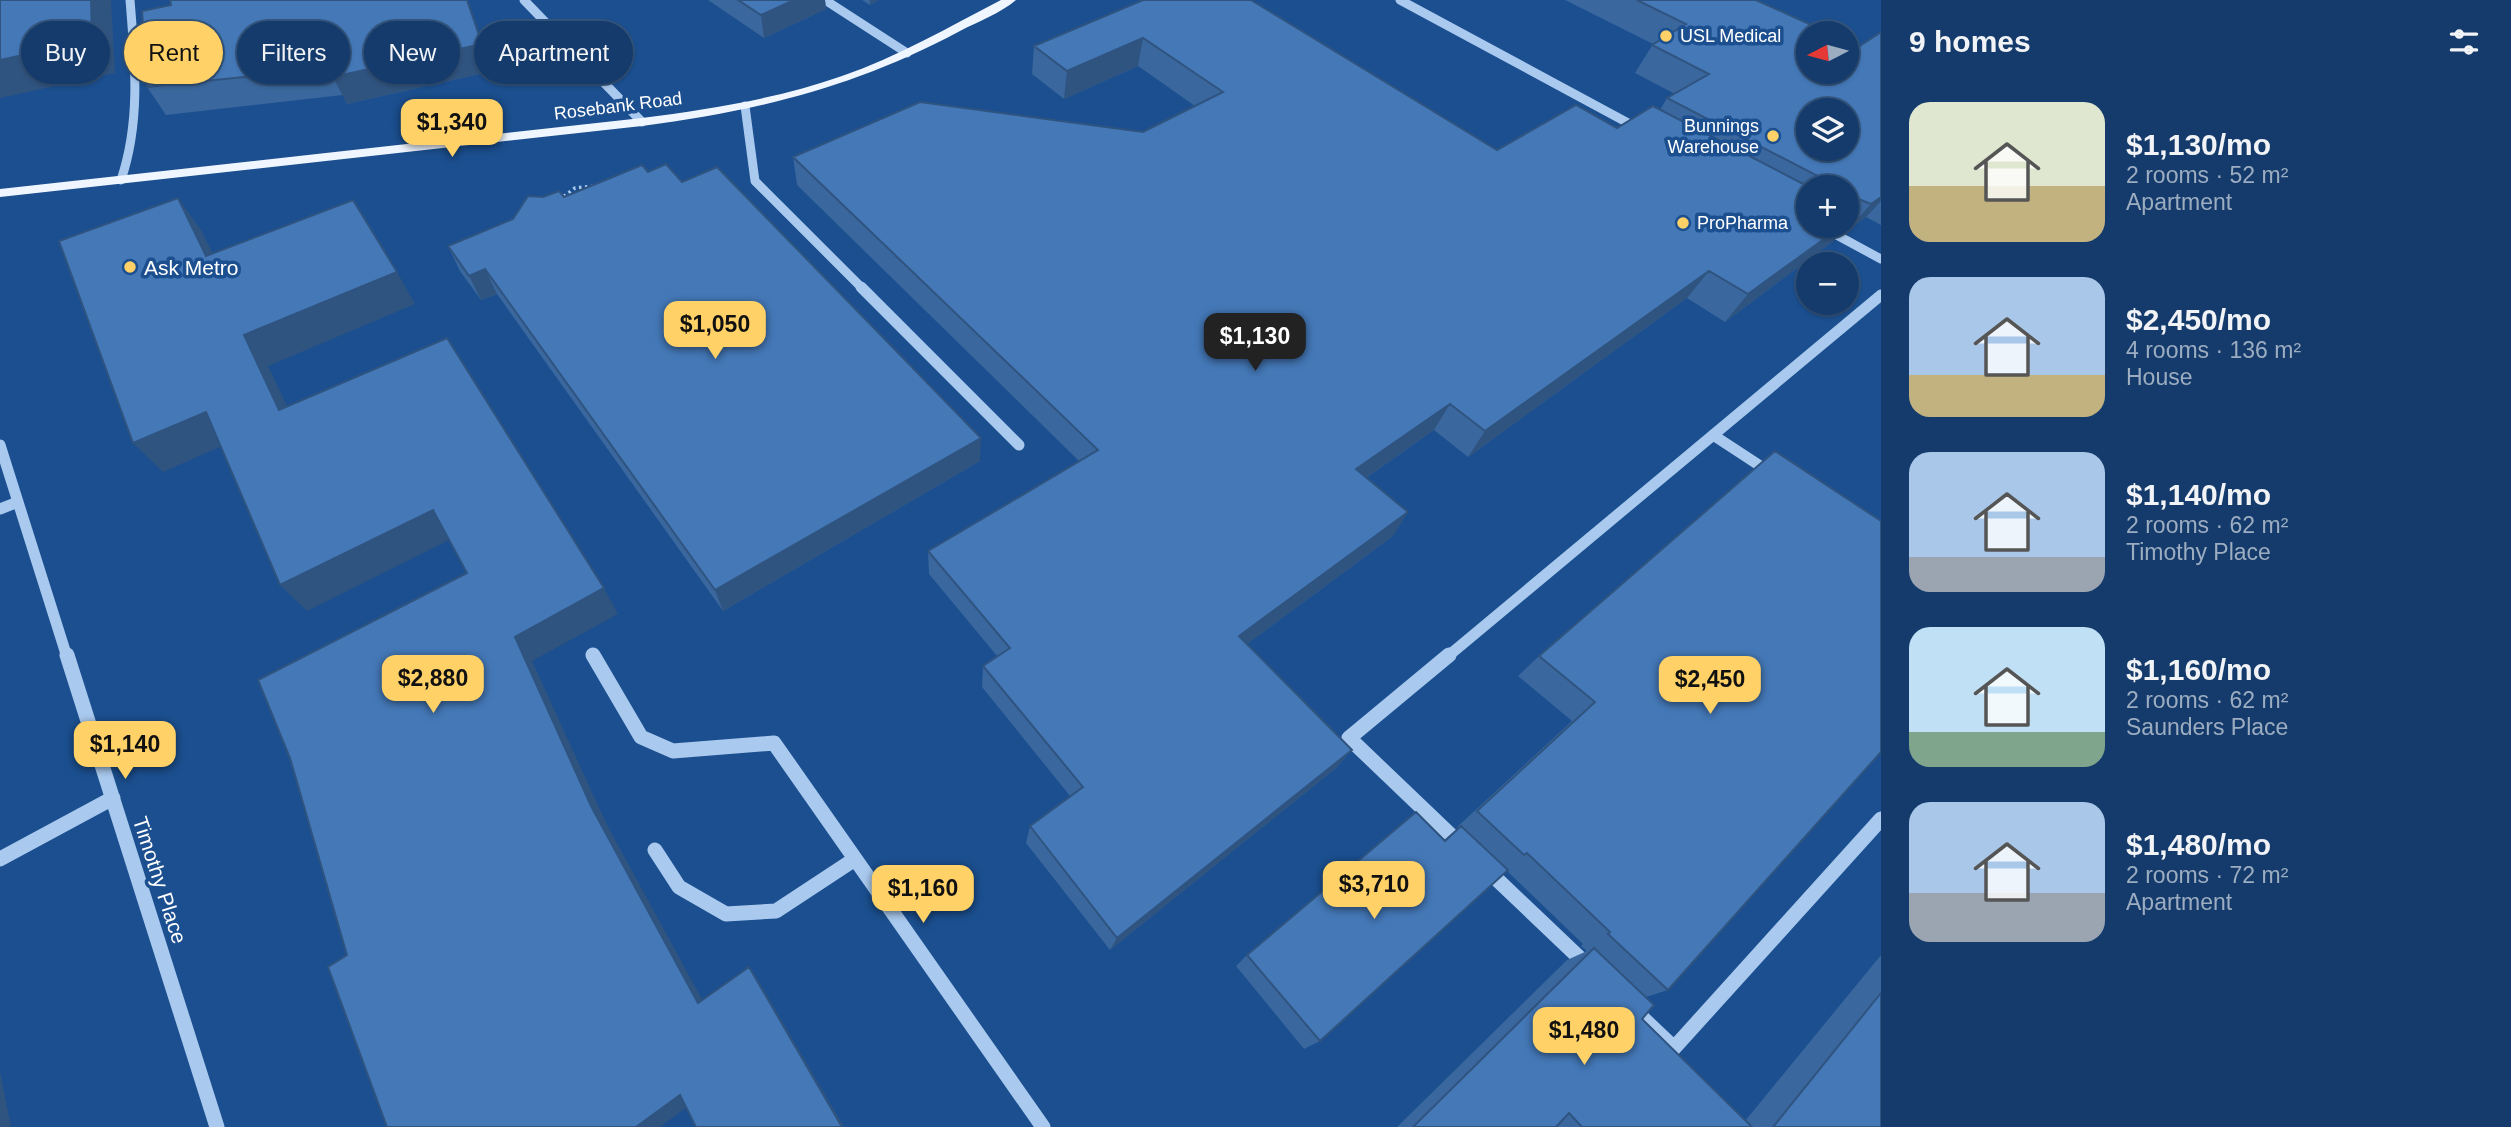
<!DOCTYPE html>
<meta charset="utf-8">
<style>
:root{--surface:#143b6b;--page:#1d4271;--text:#f1f3f6;--muted:#9dadc1;--line:#33557e;--accent:#ffd166}
body{margin:0;font-family:Helvetica,sans-serif;background:var(--page);color:var(--text);height:100vh;display:flex;flex-direction:column;font-size:26px;white-space:nowrap}
*{box-sizing:border-box;margin:0}
p{font-size:23px;color:var(--muted)}
.icon{flex:none;width:38px;height:38px;fill:none;stroke:currentColor;stroke-width:2;stroke-linecap:round;stroke-linejoin:round}
.map{position:relative;flex:1;overflow:hidden}
.panel{display:flex;flex-direction:column;background:var(--surface);width:630px}
.panel>*{flex:none}
.banner{position:absolute;left:21px;top:21px;width:665px;height:63px;display:flex;gap:14px}
.needle{width:46px;rotate:264deg}
.buttons{position:absolute;left:1796px;top:21px;display:grid;gap:14px}
.buttons a{display:grid;place-items:center;width:63px;height:63px;border-radius:50%;background:var(--surface);box-shadow:0 2px 5px #0004,0 0 0 2px var(--line);font-size:35px}
.price{position:absolute;translate:-50% -60px;padding:0 16px;border-radius:14px;background:var(--accent);color:#111;font-size:23px;line-height:46px;filter:drop-shadow(0 2px 4px #0008)}
.price::after{content:'';position:absolute;left:50%;top:42px;width:21px;height:16px;margin-left:-10px;background:inherit;clip-path:polygon(0 0,100% 0,50% 100%)}
.price.selected{background:#222;color:#fff}
ul{padding:0;list-style:none}
li{display:flex;align-items:center;gap:21px;height:175px;padding:0 28px}
li span{display:grid;place-items:center;flex:none;width:196px;height:140px;border-radius:21px;color:#555}
li>.icon{margin-inline-start:auto}
span .icon{width:84px;height:84px;fill:#fffc;stroke-width:1}
li b{font-size:30px}
h2{display:flex;justify-content:space-between;align-items:center;height:84px;padding:0 28px;font-size:30px}
.tag{padding:0 24px;border-radius:32px;background:var(--surface);box-shadow:0 2px 5px #0004,0 0 0 2px var(--line);font-size:24px;line-height:63px}
.tag.selected{background:var(--accent);color:#111}
main{display:flex;flex:1;min-height:0}
.map>svg:first-child{display:block}
</style>
<main>
<div class="map">
<svg width="1881" height="1127" viewBox="0 0 1881 1127">
<rect width="100%" height="100%" fill="#1b4f8f"/>
<g fill="none" stroke-linecap="round" stroke-linejoin="round">
<!-- path -->
<path stroke="#a9c9ee" stroke-width="3.5" stroke-dasharray="2.5 3.5" stroke-linecap="butt" d="M559 200 575 188 595 186"/>
<!-- minor-far2 -->
<path stroke="#a9c9ee" stroke-width="9" d="M524 0 642 122
M825 0 907 53
M1400 0 1641 130
M745 106 755 181 862 288
M121 180C141 121 135 61 130 0
M1820 226 1881 259"/>
<!-- minor-far1 -->
<path stroke="#a9c9ee" stroke-width="11" d="M861 287 1019 445
M1713 435 1771 473
M0 445 67 657
M0 509 18 502
M592 654 594 657
M1447 657 1881 295"/>
<!-- minor -->
<path stroke="#a9c9ee" stroke-width="15" d="M67 655 217 1127
M593 655 641 737 673 751 774 743 1043 1127
M1449 655 1349 738 1462 846
M655 850 679 887 726 914 776 911 855 859
M0 859 113 798
M1485 868 1588 966
M1632 1008 1674 1048 1881 819"/>
<!-- major -->
<path fill="#f0f6ff" fill-rule="evenodd" d="M1001 0H1016C1001 13 977 22 960 31 853 88 760 110 642 126L0 197V189L642 118C710 109 777 99 842 76 897 57 949 27 1001 0Z"/>
</g>
<!-- wall -->
<path fill="#3a679d" fill-rule="evenodd" d="M708 0H825L826 9 764 38Z
M862 0H879L870 5Z
M1143 0 1497 150 1617 128 1660 110 1667 98 1675 94 1635 73 1653 44 1565 0H1756L1858 47 1881 32V225L1866 217 1846 232 1843 231 1833 241 1725 322 1687 298 1468 457 1434 430 1366 478 1393 536 1247 644 1352 750 1336 768 1110 950 1026 843 1030 826 1070 796 982 687 983 666 997 656 929 574 928 551 1079 461 797 185 793 157 1143 132 1195 106 1138 66 1064 99 1032 74 1034 46ZM1808 187H1846V226Z
M142 11 493 71 347 104 343 95 166 115 147 87Z
M648 172 682 182 980 461 723 611 497 294 481 300 460 271 448 246 513 219 543 197H564Z
M1775 451 1668 990 1646 997 1642 1019 1745 1121 1881 955V1127H1397L1567 960 1587 951 1581 946 1583 944 1507 871 1320 1041 1304 1049 1236 966 1247 955 1444 840 1458 828 1457 827 1572 721 1518 676 1539 656Z"/>
<!-- shaded-wall -->
<path fill="#305480" d="M91 0H111L115 73 0 98V60Z
M467 0H468L493 71 347 104 333 77Z
M794 0H825L826 9 764 38 761 15Z
M870 0H879L870 5Z
M1143 38 1138 66 1064 99 1067 71Z
M1881 197V201L1866 217 1846 232 1871 204Z
M178 198 201 230 229 287 206 256Z
M1858 214 1833 241 1725 322 1748 294 1842 226H1846V222Z
M485 269 497 294 481 300 469 276Z
M1709 271 1687 298 1468 457 1485 431Z
M397 272 415 304 268 366 303 440 279 410 244 335Z
M1450 404 1434 430 1343 494 1356 469Z
M206 412 233 441 163 472 133 443Z
M981 438 980 461 723 611 715 590Z
M433 510 453 538 307 611 280 585Z
M1408 512 1393 536 1228 658 1239 636Z
M604 588 618 614 532 661 607 825 710 1014 698 1003 591 806 515 637Z
M1352 750 1336 768 1110 950 1117 938Z
M749 967 758 980 844 1127H842Z
M0 1071 11 1127H0Z
M680 1095 694 1102 660 1127H636Z"/>
<!-- building -->
<path fill="#4478b7" stroke="#305480" stroke-width="2" fill-rule="evenodd" d="M0 0H91L92 40 0 60Z
M170 0H467L482 44 333 77 331 68 147 87 142 11 171 5Z
M738 0H794L761 15Z
M1143 0H1251L1497 150 1576 105 1617 128 1653 106 1809 187H1808V226H1842L1748 294 1709 271 1485 431 1450 404 1356 469 1408 512 1239 636 1352 750 1117 938 1030 826 1083 787 983 666 1010 648 928 551 1098 450 793 157 920 102 1143 132 1223 92 1143 38 1067 71 1034 46Z
M1637 0H1756L1829 33H1808V72H1846V41L1858 47 1881 32V197L1871 204 1846 194V187H1836L1835 185 1667 98 1709 74 1652 45 1686 24ZM1808 110H1846V149H1808Z
M666 164 682 182 717 167 981 438 715 590 485 269 469 276 448 246 513 219 528 196 543 197 559 191 564 197 642 165 648 172Z
M178 198 206 256 353 200 397 272 244 335 279 410 447 338 604 588 515 637 591 806 698 1003 749 967 842 1127H696L680 1095 636 1127H387L328 967 347 955 290 758 258 680 467 573 433 510 280 585 206 412 133 443 59 241Z
M1846 207 1858 214 1846 222Z
M1775 451 1881 521V752L1668 990 1608 934 1610 932 1527 853 1524 855 1477 811 1595 702 1539 656Z
M1416 812 1445 841 1461 826 1508 870 1320 1041 1247 955Z
M1594 948 1654 1005 1642 1019 1752 1127H1582L1569 1113 1556 1127H1413Z
M1881 993V1127H1773Z"/>
<!-- markers -->
<g fill="#ffd166" stroke="#1b4f8f" stroke-width="2.5">
<circle cx="1666" cy="36" r="7"/>
<circle cx="1773" cy="136" r="7"/>
<circle cx="1683" cy="223" r="7"/>
<circle cx="130" cy="267" r="7"/>
</g>
<g text-anchor="middle" dominant-baseline="central" stroke-width="7" stroke-linejoin="round" paint-order="stroke">
<!-- far-poi labels -->
<g font-size="18" fill="#fff" stroke="#1b4f8f" text-anchor="start">
<text x="1680" y="36">USL Medical</text>
<text x="1759" y="126" text-anchor="end">Bunnings<tspan x="1759" dy="21">Warehouse</tspan></text>
<text x="1697" y="223">ProPharma</text>
</g>
<!-- far-street labels -->
<g font-size="18" fill="#fff" stroke="#1b4f8f">
<text transform="translate(618 106) rotate(-7)">Rosebank Road</text>
</g>
<!-- poi labels -->
<g font-size="21" fill="#fff" stroke="#1b4f8f" text-anchor="start">
<text x="144" y="267">Ask Metro</text>
</g>
<!-- street labels -->
<g font-size="21" fill="#fff" stroke="#1b4f8f">
<text transform="translate(160 880) rotate(72)">Timothy Place</text>
</g>
</g>
</svg>
<div class="buttons">
<a><svg class="needle" viewBox="-14 -14 28 28"><path d="M0-13l5 13h-10z" fill="#e53935"/><path d="M0 13l5-13h-10z" fill="#9dadc1"/></svg></a>
<a><svg class="icon" aria-label="layers" viewBox="0 0 24 24"><path d="M12 4l9 5-9 5-9-5zM3 14l9 5 9-5"/></svg></a>
<a>+</a>
<a>−</a>
</div>
<b class="price" style="left:452px;top:159px">$1,340</b>
<b class="price" style="left:715px;top:361px">$1,050</b>
<b class="price selected" style="left:1255px;top:373px">$1,130</b>
<b class="price" style="left:433px;top:715px">$2,880</b>
<b class="price" style="left:1710px;top:716px">$2,450</b>
<b class="price" style="left:125px;top:781px">$1,140</b>
<b class="price" style="left:1374px;top:921px">$3,710</b>
<b class="price" style="left:923px;top:925px">$1,160</b>
<b class="price" style="left:1584px;top:1067px">$1,480</b>
<div class="banner">
<a class="tag">Buy</a>
<a class="tag selected">Rent</a>
<a class="tag">Filters</a>
<a class="tag">New</a>
<a class="tag">Apartment</a>
</div>
</div>
<section class="panel">
<h2>9 homes<svg class="icon" aria-label="filters" viewBox="0 0 24 24"><path d="M4 7h16M4 17h16"/><circle cx="9" cy="7" r="2"/><circle cx="15" cy="17" r="2"/></svg></h2>
<ul>
<li><span style="background:linear-gradient(#dfe7d0 60%,#c2b280 0)"><svg class="icon" aria-label="home" viewBox="0 0 24 24"><path d="M3 11l9-7 9 7M6 9v11h12V9"/></svg></span><div><b>$1,130/mo</b><p>2 rooms · 52 m²</p><p>Apartment</p></div></li>
<li><span style="background:linear-gradient(#a9c7e8 70%,#c2b280 0)"><svg class="icon" aria-label="home" viewBox="0 0 24 24"><path d="M3 11l9-7 9 7M6 9v11h12V9"/></svg></span><div><b>$2,450/mo</b><p>4 rooms · 136 m²</p><p>House</p></div></li>
<li><span style="background:linear-gradient(#a9c7e8 75%,#9aa5b1 0)"><svg class="icon" aria-label="home" viewBox="0 0 24 24"><path d="M3 11l9-7 9 7M6 9v11h12V9"/></svg></span><div><b>$1,140/mo</b><p>2 rooms · 62 m²</p><p>Timothy Place</p></div></li>
<li><span style="background:linear-gradient(#bfe0f5 75%,#7fa58c 0)"><svg class="icon" aria-label="home" viewBox="0 0 24 24"><path d="M3 11l9-7 9 7M6 9v11h12V9"/></svg></span><div><b>$1,160/mo</b><p>2 rooms · 62 m²</p><p>Saunders Place</p></div></li>
<li><span style="background:linear-gradient(#a9c7e8 65%,#9aa5b1 0)"><svg class="icon" aria-label="home" viewBox="0 0 24 24"><path d="M3 11l9-7 9 7M6 9v11h12V9"/></svg></span><div><b>$1,480/mo</b><p>2 rooms · 72 m²</p><p>Apartment</p></div></li>
</ul>
</section>
</main>
